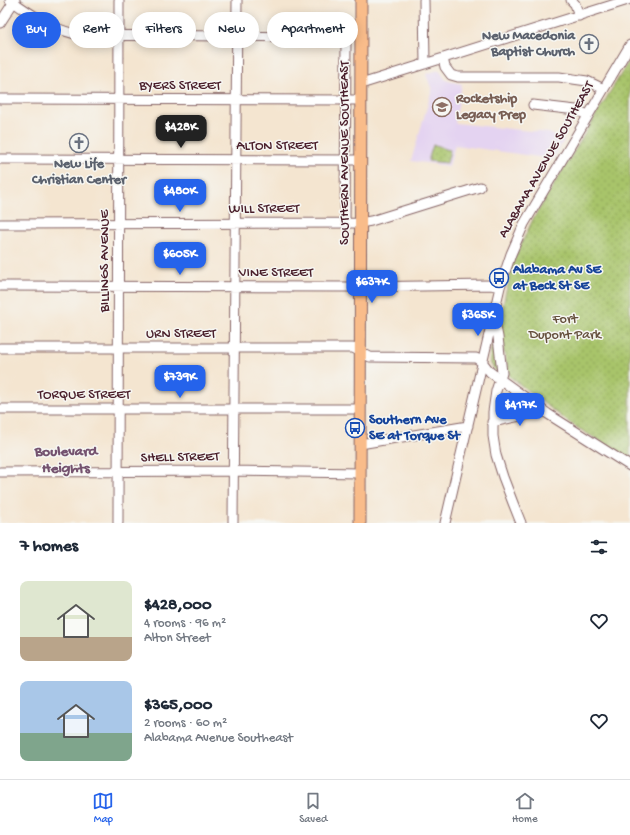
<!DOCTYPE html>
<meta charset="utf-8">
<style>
:root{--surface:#fff;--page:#f6f6f7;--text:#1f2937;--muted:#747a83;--line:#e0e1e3;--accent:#2563eb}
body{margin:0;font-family:"Gochi Hand",sans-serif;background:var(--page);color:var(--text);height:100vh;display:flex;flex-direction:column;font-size:15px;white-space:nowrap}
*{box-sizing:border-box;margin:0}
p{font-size:13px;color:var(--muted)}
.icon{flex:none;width:22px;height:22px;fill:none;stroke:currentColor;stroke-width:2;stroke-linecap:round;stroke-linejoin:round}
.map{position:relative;height:523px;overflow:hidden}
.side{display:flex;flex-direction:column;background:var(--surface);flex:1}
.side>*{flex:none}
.banner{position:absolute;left:12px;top:12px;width:400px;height:36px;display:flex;gap:8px}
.price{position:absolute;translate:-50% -34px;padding:0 9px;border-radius:8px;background:var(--accent);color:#fff;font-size:13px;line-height:26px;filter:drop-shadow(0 1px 2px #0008)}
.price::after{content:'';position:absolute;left:50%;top:24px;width:12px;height:9px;margin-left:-6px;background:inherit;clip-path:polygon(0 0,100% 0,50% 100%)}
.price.on{background:#222;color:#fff}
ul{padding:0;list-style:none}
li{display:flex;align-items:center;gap:12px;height:100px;padding:0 20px}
li span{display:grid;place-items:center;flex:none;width:112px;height:80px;border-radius:8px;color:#555}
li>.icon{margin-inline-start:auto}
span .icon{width:48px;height:48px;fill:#fffc;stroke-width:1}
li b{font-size:17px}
h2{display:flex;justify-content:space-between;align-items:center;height:48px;padding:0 20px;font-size:17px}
.pill{padding:0 14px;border-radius:18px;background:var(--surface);box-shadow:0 2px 10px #0003;font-size:14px;line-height:36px}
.pill.on{background:var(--accent);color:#fff}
.menu{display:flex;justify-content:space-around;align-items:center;height:56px;border-top:1px solid var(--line);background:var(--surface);font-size:11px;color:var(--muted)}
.menu a{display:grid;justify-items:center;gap:2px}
.menu .on{color:var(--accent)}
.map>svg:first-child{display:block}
</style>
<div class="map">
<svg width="630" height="523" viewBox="0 0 630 523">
<defs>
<pattern id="park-dots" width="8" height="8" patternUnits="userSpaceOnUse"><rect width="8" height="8" fill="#a8c46a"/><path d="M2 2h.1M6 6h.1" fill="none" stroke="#8b9f57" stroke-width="1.8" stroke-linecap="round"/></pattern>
</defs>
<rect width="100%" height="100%" fill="#f6f6f2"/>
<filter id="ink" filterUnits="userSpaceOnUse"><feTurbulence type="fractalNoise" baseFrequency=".025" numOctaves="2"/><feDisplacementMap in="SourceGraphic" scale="8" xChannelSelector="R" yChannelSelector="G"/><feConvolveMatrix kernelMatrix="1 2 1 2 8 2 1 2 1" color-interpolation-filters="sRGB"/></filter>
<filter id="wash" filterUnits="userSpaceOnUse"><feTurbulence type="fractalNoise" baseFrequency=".012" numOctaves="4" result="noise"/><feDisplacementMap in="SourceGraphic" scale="16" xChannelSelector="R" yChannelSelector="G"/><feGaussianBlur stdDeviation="0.9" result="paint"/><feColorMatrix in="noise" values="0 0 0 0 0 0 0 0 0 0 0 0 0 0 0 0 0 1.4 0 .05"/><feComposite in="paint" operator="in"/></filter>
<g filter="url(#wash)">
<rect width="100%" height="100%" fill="#f4e5d0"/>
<!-- built -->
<path fill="#e4d3f1" d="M439 70 445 79 448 81 462 84 455 123 549 133 564 140 553 159 455 145 449 166 411 161 432 90 426 74Z"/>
<!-- park -->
<path fill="url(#park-dots)" stroke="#79724a" d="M630 59V459L571 424 509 376 499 328 505 295 515 257 533 219Z
M433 145C441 145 442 149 450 150L447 163 428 161Z
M494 339 498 372C485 363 491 353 494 339Z"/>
</g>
<g filter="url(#ink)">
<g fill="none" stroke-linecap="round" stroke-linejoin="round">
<defs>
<path id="minor" d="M10 0C33 15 53 31 81 35L237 36 346 38 345 223
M424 0 425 64
M571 0 575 4 579 16
M0 23 15 0
M443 58 445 67 451 75 458 77H559L587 81 604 89
M361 84 628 0
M0 99 361 100
M533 105 576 110 588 115
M0 159 361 160
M0 224 360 223 371 221 480 187
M0 286 353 287 491 285 500 287
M494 318 498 337 502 373 496 391 493 412V436L496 455 503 477 513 503 521 523
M0 348H353L370 357 476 358 483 363 490 372 548 414 630 466
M0 409H360
M492 422 544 411
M360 444 468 426
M0 472 233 471 360 473
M118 523 119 0
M233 523 237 0
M445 523 500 287 511 254 524 224 630 45"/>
<path id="major" d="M360 523 361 0"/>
</defs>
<!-- minor casing -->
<use href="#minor" stroke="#866465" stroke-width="11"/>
<!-- major casing -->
<use href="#major" stroke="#866465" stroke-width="13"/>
<!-- minor -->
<use href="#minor" stroke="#fff" stroke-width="9"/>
<!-- major -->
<use href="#major" stroke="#f9bc8a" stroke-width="11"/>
</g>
</g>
<!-- icons -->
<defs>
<symbol id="church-ring" viewBox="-11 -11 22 22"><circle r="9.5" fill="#f6f6f2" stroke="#6b7280" stroke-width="1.5"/><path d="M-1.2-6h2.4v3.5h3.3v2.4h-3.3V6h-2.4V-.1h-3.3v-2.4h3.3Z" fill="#6b7280"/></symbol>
<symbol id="school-ring" viewBox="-11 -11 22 22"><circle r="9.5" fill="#f6f6f2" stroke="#8d6e63" stroke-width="1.5"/><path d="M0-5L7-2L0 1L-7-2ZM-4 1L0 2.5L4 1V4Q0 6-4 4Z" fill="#8d6e63"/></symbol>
<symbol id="bus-ring" viewBox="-11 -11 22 22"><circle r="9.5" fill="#f6f6f2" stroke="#1a4fb4" stroke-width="1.5"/><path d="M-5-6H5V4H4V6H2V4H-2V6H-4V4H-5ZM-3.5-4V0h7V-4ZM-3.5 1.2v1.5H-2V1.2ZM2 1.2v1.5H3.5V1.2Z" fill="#1a4fb4"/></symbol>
</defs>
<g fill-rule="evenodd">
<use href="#church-ring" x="578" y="33" width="22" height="22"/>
<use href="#school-ring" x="431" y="96" width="22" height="22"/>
<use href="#church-ring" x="68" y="132" width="22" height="22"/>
<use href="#bus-ring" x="488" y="267" width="22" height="22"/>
<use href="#bus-ring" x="344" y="417" width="22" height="22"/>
</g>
<g text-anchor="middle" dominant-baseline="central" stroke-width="3" stroke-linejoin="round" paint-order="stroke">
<!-- worship labels -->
<g font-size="14" font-weight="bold" fill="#5b616d" stroke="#f6f6f2" text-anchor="end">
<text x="575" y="36">New Macedonia<tspan x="575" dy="16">Baptist Church</tspan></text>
<text x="79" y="164" text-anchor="middle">New Life<tspan x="79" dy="16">Christian Center</tspan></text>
</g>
<!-- street labels -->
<g font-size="14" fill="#4a1f2b" stroke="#f6f6f2">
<text x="180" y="86">BYERS STREET</text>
<text x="277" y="146">ALTON STREET</text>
<text transform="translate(345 153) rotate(-90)">SOUTHERN AVENUE SOUTHEAST</text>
<text transform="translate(547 160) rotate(-60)">ALABAMA AVENUE SOUTHEAST</text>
<text x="264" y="209">WILL STREET</text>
<text transform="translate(105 261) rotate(-90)">BILLINGS AVENUE</text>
<text x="276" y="273">VINE STREET</text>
<text x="181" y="334">URN STREET</text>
<text x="84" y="395">TORQUE STREET</text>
<text transform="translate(180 458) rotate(-1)">SHELL STREET</text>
</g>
<!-- education labels -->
<g font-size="14" font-weight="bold" fill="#785e54" stroke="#f6f6f2" text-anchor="start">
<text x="456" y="99">Rocketship<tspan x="456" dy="16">Legacy Prep</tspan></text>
</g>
<!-- transit labels -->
<g font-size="14" font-weight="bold" fill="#164399" stroke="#f6f6f2" text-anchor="start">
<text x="513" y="270">Alabama Av SE<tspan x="513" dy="16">at Beck St SE</tspan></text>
<text x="369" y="420">Southern Ave<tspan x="369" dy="16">SE at Torque St</tspan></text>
</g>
<!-- park labels -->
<g font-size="14" fill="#66513e" stroke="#f6f6f2">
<text x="565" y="319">Fort<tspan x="565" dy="16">Dupont Park</tspan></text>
</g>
<!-- neighbourhood labels -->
<g font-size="15" font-weight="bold" fill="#74526f" stroke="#f6f6f2">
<text x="66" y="452">Boulevard<tspan x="66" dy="17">Heights</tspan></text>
</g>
</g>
</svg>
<b class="price on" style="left:181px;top:149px">$428K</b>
<b class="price" style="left:180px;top:213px">$480K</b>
<b class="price" style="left:180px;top:276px">$605K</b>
<b class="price" style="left:372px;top:304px">$637K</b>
<b class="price" style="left:478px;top:337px">$365K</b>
<b class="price" style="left:180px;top:399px">$739K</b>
<b class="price" style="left:520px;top:427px">$417K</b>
<div class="banner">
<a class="pill on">Buy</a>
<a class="pill">Rent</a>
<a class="pill">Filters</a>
<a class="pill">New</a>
<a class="pill">Apartment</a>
</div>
</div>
<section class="side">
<h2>7 homes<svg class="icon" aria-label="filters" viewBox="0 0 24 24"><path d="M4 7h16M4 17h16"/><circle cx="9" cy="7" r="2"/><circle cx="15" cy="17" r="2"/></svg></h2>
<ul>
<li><span style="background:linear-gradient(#dfe7d0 70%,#b9a48a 0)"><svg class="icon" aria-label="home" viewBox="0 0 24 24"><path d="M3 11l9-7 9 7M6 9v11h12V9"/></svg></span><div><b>$428,000</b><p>4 rooms · 96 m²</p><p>Alton Street</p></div><svg class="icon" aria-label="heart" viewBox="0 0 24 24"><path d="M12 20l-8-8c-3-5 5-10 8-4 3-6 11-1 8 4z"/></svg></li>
<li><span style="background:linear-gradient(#a9c7e8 65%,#7fa58c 0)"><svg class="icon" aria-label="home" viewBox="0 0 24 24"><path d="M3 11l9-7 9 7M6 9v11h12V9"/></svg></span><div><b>$365,000</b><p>2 rooms · 60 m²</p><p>Alabama Avenue Southeast</p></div><svg class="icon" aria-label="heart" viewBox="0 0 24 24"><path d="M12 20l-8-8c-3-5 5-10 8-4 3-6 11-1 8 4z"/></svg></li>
</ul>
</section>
<nav class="menu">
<a class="on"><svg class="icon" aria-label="map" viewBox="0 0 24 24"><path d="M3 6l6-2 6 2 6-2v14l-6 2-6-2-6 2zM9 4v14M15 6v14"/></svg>Map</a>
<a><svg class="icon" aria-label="saved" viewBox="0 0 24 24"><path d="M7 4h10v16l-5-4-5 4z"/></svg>Saved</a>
<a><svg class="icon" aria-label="home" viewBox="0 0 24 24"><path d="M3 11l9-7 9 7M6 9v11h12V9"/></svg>Home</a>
</nav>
